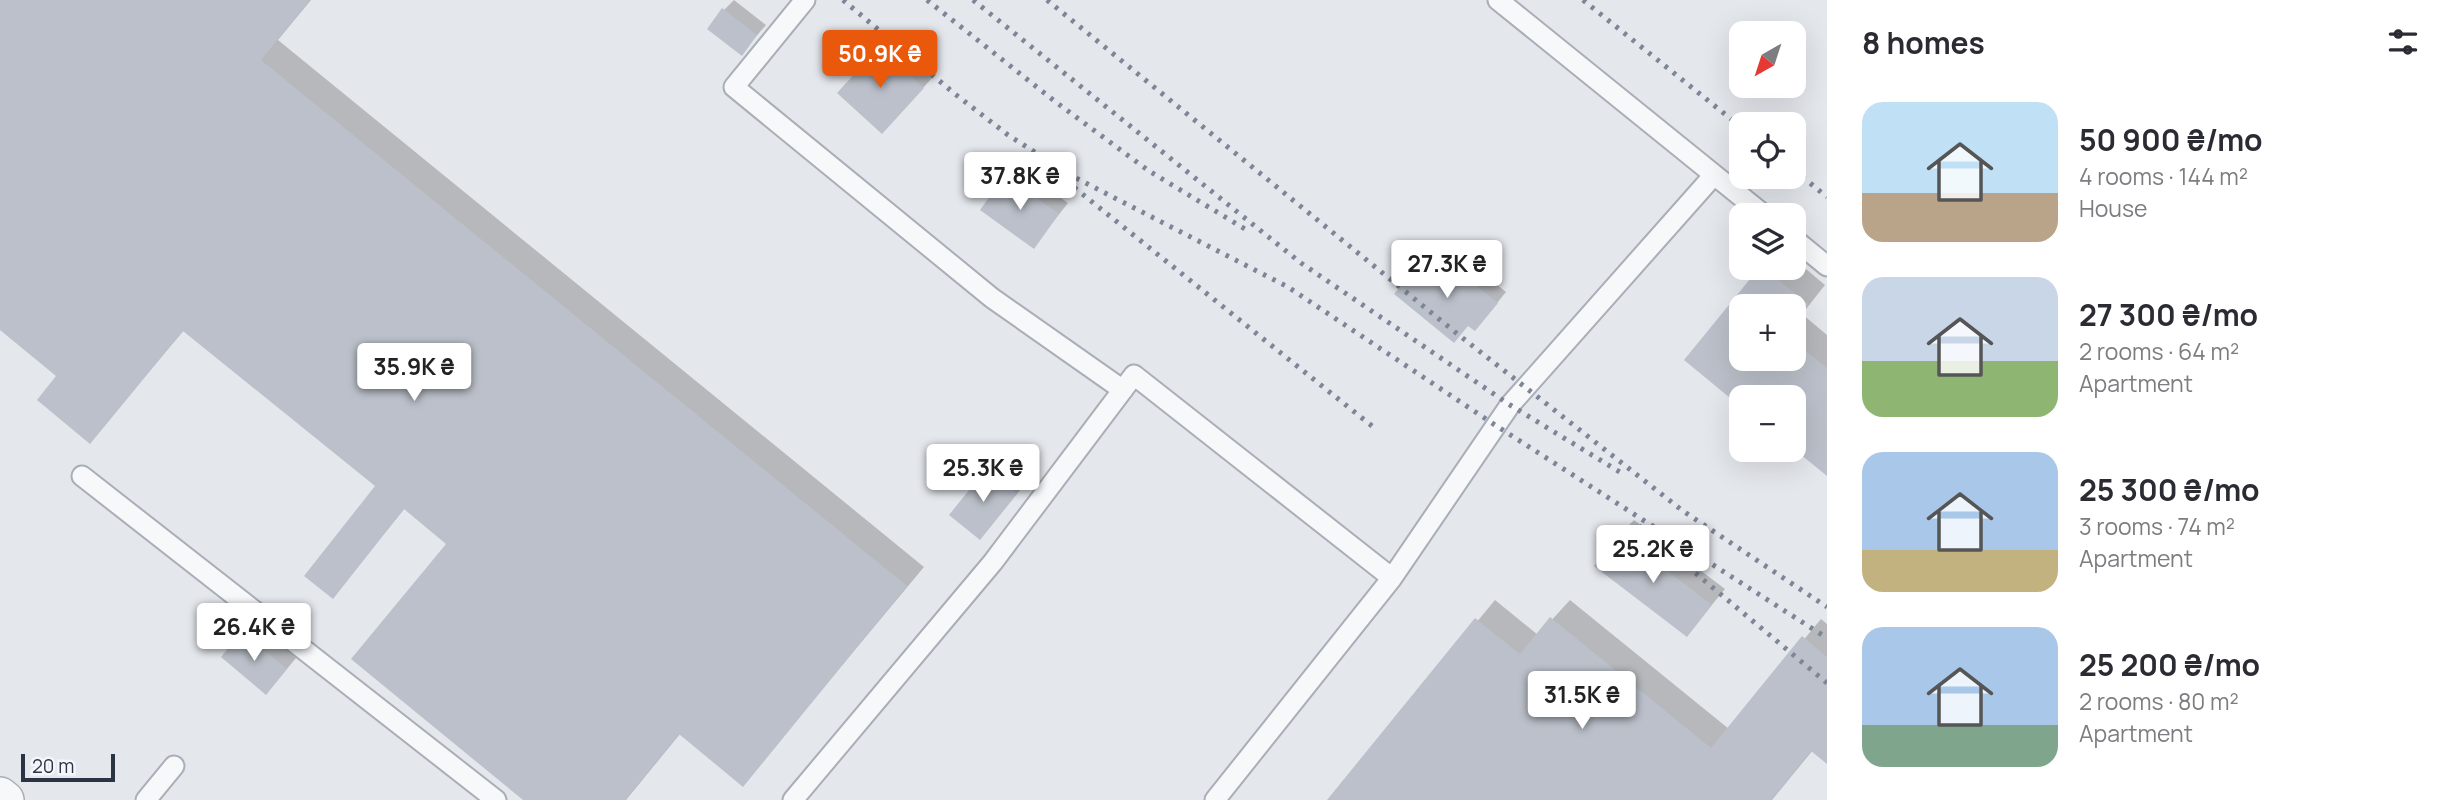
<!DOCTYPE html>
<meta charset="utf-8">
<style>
:root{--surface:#fff;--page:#f2f2f3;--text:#2b2b33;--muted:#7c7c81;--accent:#ea580c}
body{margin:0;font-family:Manrope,sans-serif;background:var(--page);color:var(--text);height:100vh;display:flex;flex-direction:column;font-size:26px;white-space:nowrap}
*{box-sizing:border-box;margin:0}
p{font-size:23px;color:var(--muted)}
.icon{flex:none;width:38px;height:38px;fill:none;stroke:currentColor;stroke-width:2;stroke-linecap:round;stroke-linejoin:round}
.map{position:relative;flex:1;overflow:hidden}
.sheet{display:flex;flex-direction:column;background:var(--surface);width:630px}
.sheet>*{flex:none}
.needle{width:46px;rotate:219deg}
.controls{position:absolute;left:1729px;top:21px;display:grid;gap:14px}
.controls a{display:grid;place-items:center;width:77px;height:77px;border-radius:14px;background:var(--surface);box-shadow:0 7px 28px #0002;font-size:35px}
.scale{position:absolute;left:21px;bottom:18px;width:94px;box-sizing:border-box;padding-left:7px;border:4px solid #2b3445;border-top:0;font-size:19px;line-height:24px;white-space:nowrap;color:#2b3445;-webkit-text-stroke:5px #f4f6f9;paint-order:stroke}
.price{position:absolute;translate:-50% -60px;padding:0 16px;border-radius:7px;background:#fff;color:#222;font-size:23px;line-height:46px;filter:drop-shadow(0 2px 4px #0008)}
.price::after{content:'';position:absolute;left:50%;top:42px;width:21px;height:16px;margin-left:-10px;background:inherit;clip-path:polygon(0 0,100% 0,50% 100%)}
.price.current{background:var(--accent);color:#fff}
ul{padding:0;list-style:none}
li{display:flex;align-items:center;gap:21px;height:175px;padding:0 35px}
li span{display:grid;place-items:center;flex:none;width:196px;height:140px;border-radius:21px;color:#555}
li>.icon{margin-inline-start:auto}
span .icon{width:84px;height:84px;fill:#fffc;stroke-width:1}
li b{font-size:30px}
h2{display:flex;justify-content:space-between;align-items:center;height:84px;padding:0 35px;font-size:30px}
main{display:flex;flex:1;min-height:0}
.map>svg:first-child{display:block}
</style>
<main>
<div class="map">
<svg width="1827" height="800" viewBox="0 0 1827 800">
<rect width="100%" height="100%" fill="#e4e7ec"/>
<!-- shadow -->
<path fill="#0003" fill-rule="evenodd" d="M0 0H311L278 40 924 567 743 784 680 734 626 800H526L449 543 405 508 333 597 378 486 185 329 90 441 58 376 0 328Z
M734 0 766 25 741 54 724 10Z
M891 38 933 77 892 122 840 93Z
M1017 166 1068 203 1034 246 982 209Z
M1452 248 1506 292 1484 319 1469 324 1396 293 1419 268 1427 275Z
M1794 259 1825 285 1802 314 1827 335V474L1794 447V397H1741V405L1687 360 1761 268H1794ZM1741 306H1794V359H1741Z
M997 460 1026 483 980 538 987 470Z
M1634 520 1725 589 1687 635 1619 535Z
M1495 600 1538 635 1570 600 1729 729 1821 619 1827 624V761L1813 750 1772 800H1329Z
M253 623 296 658 276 682 243 632Z"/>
<!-- building -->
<path fill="#bbc0ca" d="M0 0H310L261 60 907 586 743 787 679 734 625 800H523L351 659 446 544 404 509 333 599 304 576 375 486 183 331 90 444 37 400 56 376 0 330Z
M722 8 757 35 742 56 707 29Z
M879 47 924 88 882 134 837 93Z
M1005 175 1059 214 1034 249 980 210Z
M1440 256 1498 303 1475 331 1468 326 1454 343 1394 294 1408 277 1417 284Z
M1759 268H1764L1808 304 1794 322V306H1741V359H1794V341L1827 368V476L1794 449V397H1741V407L1684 360Z
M986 469 1017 494 980 540 949 515Z
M1618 533 1712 605 1687 637 1594 566Z
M1550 617 1711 748 1802 636 1827 657V764L1811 751 1771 800H1327L1475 618 1520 654Z
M242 631 287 669 266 695 221 657Z"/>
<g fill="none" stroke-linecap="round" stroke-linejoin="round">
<defs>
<path id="lane" d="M805 0 734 87 992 298 1123 390
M1498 0 1764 215
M1794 239 1827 266
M82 476 496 800
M146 800 174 766
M793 800 993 562 1134 375 1392 578
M1215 800 1392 578 1510 405 1714 175"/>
<path id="street" d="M0 796 5 800"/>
</defs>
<!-- lane casing -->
<use href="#lane" stroke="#a9aeb7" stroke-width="23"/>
<!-- street casing -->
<use href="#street" stroke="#a9aeb7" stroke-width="40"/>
<!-- lane -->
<use href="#lane" stroke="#f7f8fa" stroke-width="19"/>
<!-- street -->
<use href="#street" stroke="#f7f8fa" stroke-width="37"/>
<!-- rail -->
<path stroke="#7d8696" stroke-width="5" stroke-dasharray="3.5 7" stroke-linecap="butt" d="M843 0 955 94 1008 135 1074 177 1288 287 1495 425 1827 638
M927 0 1057 103 1149 171 1250 232
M973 0 1301 263 1510 405 1623 474
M1047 0 1460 336 1683 511 1827 607
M1583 0 1741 127
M1794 170 1827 197
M1066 181 1372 426
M1639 526 1827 683"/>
</g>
</svg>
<div class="controls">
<a><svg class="needle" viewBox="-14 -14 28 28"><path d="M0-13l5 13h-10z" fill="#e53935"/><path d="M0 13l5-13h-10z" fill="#7c7c81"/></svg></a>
<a><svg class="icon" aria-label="locate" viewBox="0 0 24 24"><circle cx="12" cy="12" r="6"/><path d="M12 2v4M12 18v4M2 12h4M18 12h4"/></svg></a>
<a><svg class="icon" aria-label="layers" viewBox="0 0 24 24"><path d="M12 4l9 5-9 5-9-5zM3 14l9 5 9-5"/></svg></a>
<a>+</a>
<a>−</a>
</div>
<div class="scale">20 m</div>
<b class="price current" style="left:880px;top:90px">50.9K ₴</b>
<b class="price" style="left:1020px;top:212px">37.8K ₴</b>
<b class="price" style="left:1447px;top:300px">27.3K ₴</b>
<b class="price" style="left:414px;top:403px">35.9K ₴</b>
<b class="price" style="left:983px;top:504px">25.3K ₴</b>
<b class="price" style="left:1653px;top:585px">25.2K ₴</b>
<b class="price" style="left:254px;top:663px">26.4K ₴</b>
<b class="price" style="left:1582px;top:731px">31.5K ₴</b>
</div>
<section class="sheet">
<h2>8 homes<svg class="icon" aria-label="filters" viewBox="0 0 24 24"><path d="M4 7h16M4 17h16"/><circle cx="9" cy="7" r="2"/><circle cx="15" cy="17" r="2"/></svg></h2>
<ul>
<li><span style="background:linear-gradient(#bfe0f5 65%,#b9a48a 0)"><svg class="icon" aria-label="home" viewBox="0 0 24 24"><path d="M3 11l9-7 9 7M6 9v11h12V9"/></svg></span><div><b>50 900 ₴/mo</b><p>4 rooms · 144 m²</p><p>House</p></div></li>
<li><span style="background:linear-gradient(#c9d6e8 60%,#8fb573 0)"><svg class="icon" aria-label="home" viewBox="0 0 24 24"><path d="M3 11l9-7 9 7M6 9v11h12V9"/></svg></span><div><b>27 300 ₴/mo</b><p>2 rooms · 64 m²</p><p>Apartment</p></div></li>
<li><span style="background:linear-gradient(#a9c7e8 70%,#c2b280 0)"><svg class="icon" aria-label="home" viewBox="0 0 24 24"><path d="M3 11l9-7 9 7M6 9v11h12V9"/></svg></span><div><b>25 300 ₴/mo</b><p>3 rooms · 74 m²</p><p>Apartment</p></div></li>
<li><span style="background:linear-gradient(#a9c7e8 70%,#7fa58c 0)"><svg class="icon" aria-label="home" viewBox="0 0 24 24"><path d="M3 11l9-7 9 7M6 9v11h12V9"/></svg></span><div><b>25 200 ₴/mo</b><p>2 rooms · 80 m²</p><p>Apartment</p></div></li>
</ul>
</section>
</main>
